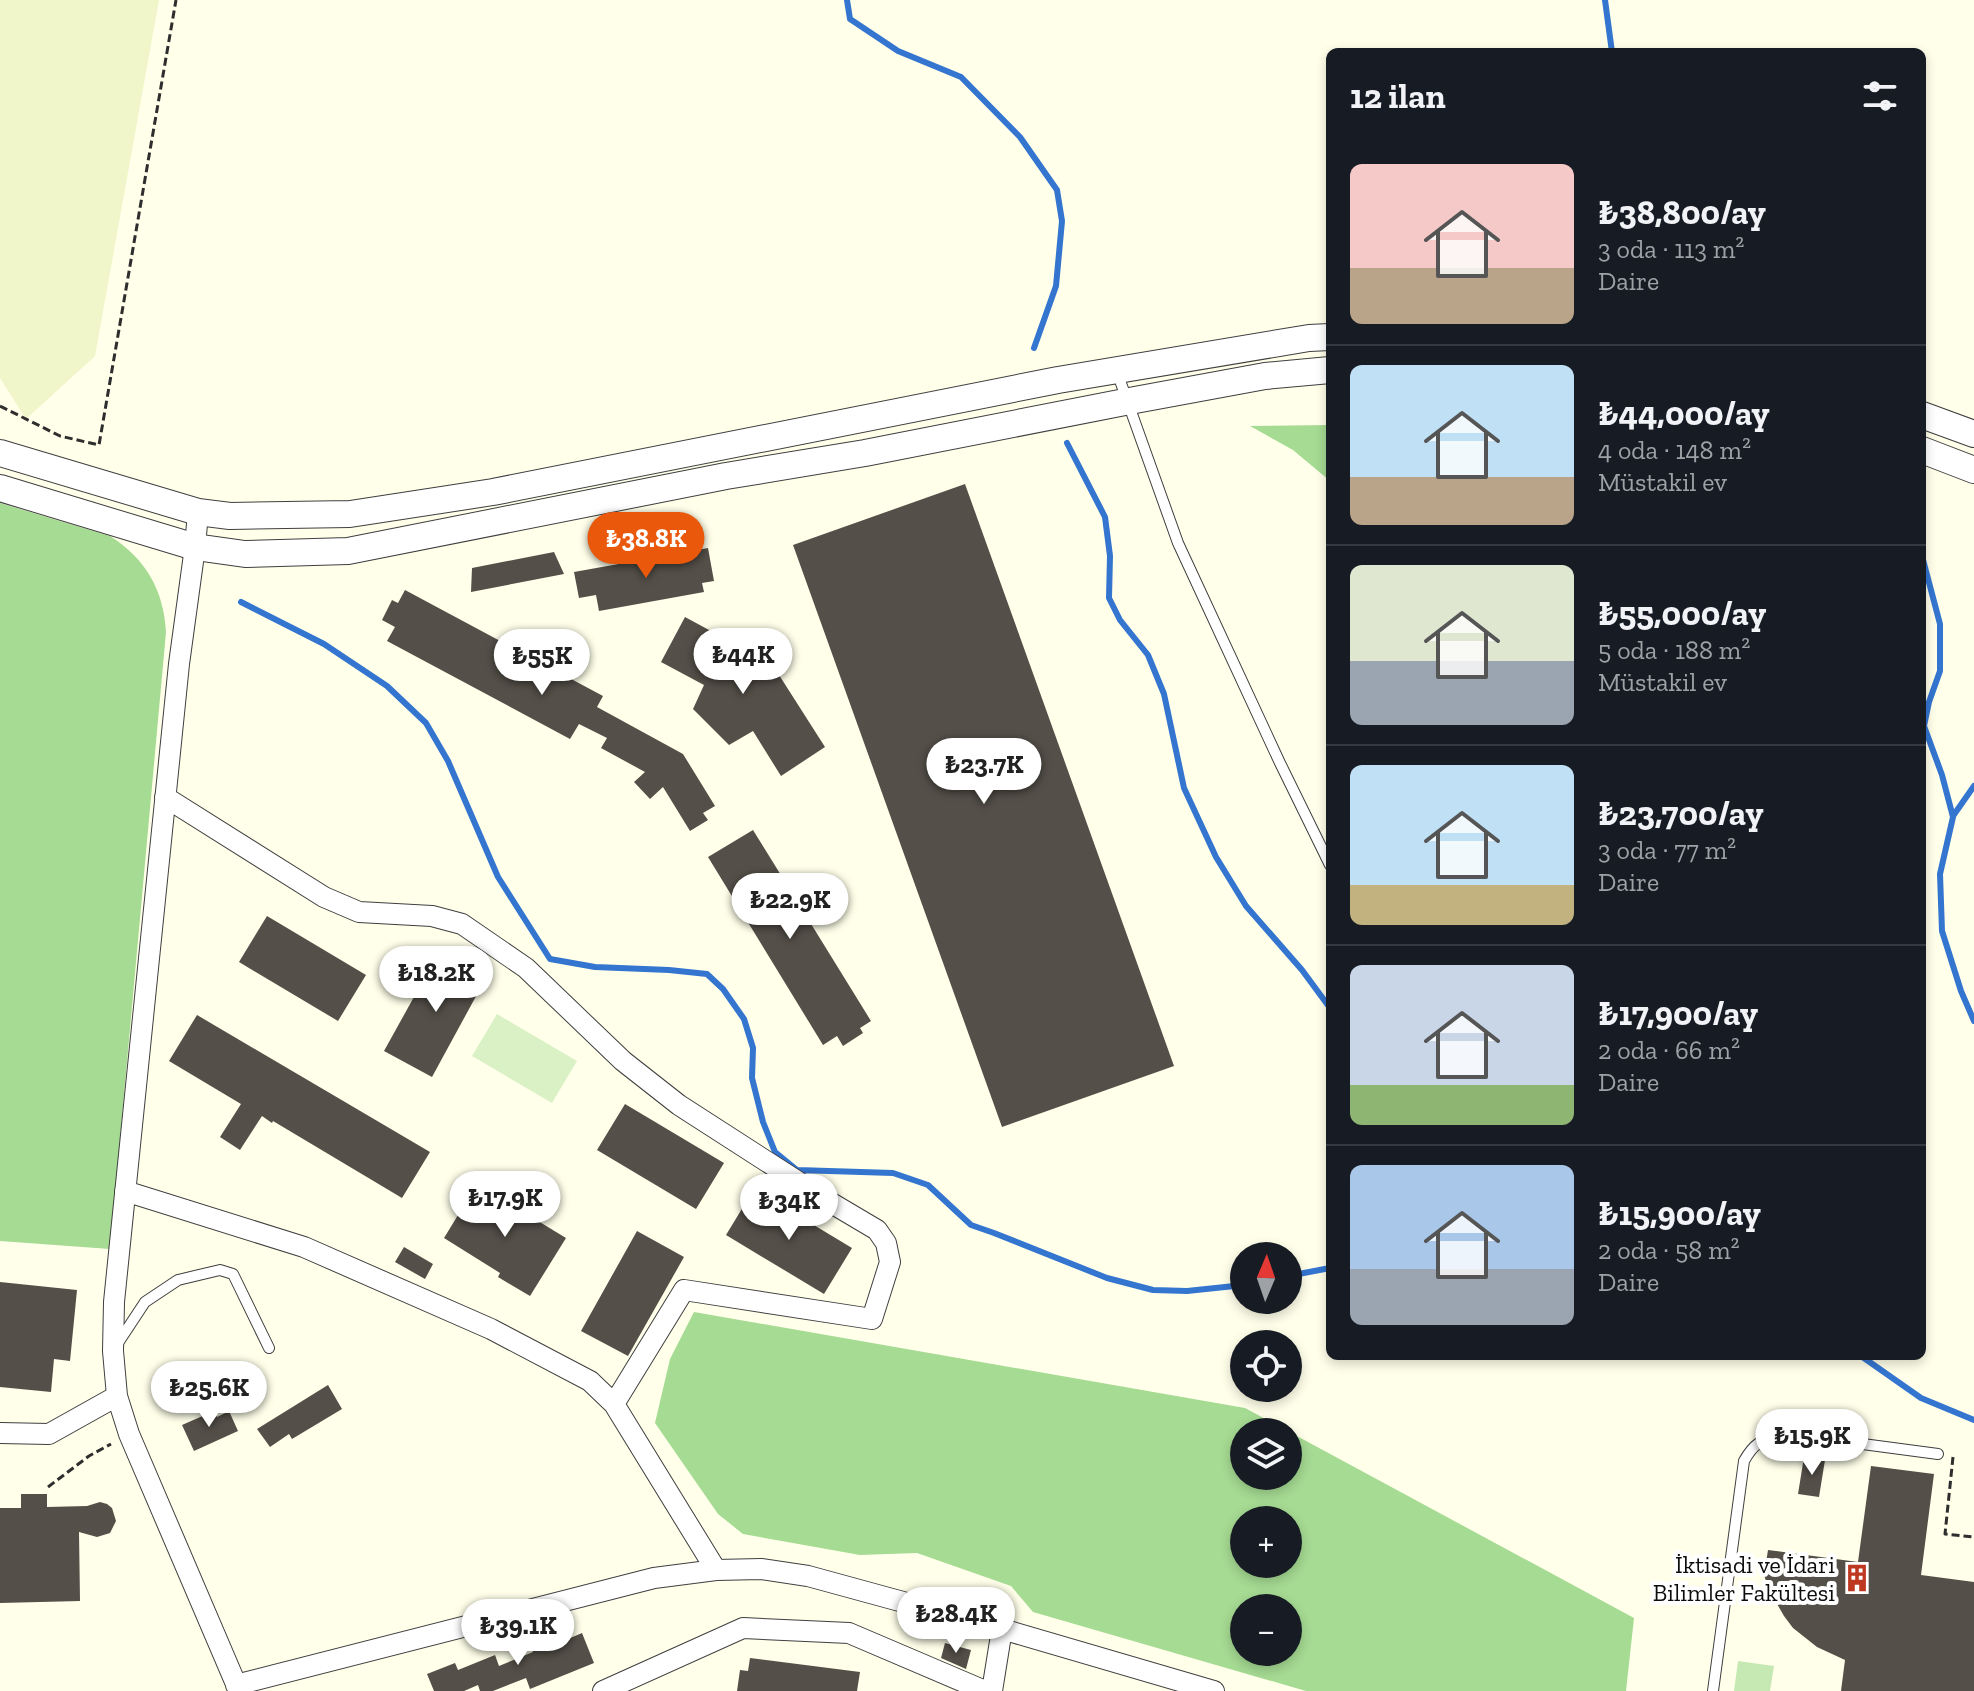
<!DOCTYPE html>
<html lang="tr">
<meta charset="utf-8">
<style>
:root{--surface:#171b24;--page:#242831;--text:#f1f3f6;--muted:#9ea1a6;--line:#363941;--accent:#ea580c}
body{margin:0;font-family:"Zilla Slab",serif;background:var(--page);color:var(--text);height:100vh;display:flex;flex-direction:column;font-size:30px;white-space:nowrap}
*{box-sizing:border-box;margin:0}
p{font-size:26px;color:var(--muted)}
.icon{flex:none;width:44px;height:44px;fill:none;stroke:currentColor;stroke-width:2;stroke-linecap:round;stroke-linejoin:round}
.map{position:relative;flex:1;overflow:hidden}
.panel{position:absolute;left:1326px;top:48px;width:600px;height:1312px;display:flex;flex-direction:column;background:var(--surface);border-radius:12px;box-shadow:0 4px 12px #0003}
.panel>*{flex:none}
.needle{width:52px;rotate:2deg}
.controls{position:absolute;left:1230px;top:1242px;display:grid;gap:16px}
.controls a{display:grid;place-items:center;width:72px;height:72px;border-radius:50%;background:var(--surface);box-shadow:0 4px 12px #0003;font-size:40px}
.price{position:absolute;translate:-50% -68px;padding:0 18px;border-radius:28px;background:#fff;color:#222;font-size:26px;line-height:52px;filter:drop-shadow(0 2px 4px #0008)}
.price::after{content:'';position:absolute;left:50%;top:48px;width:24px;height:18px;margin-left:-12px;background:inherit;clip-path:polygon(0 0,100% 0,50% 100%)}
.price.current{background:var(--accent);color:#fff}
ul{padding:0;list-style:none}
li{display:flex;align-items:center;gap:24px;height:200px;padding:0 24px}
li+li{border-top:2px solid var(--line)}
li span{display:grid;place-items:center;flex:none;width:224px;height:160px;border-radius:12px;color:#555}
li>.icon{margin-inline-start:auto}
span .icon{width:96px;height:96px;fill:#fffc;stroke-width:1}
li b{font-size:34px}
h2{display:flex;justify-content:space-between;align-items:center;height:96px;padding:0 24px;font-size:34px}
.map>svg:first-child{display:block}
</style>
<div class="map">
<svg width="1974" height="1691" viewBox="0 0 1974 1691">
<rect width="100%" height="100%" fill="#ffffea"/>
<!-- farmland -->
<path fill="#f1f5ca" d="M0 0H159L95 356 26 419 0 378Z"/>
<!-- green -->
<path fill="#c6e9b4" d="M1738 1661 1774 1666 1770 1691H1734Z"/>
<!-- forest -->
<path fill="#a6db93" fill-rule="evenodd" d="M1330 425V481L1293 450 1250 426Z
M0 503 110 536C145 558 164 590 166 632L110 1249 0 1241Z
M694 1312 1245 1408 1634 1618 1626 1691H1306L1033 1612 1011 1586 917 1553 860 1555 743 1534 718 1514 655 1423 670 1359ZM1244 1432H1288V1476H1244ZM1244 1520H1288V1564H1244ZM1244 1608H1288V1652H1244Z"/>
<!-- pitch -->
<path fill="#daf1c6" d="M497 1014 577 1061 552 1103 472 1056Z"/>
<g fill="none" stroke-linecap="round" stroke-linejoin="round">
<!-- stream -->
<path stroke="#3475d0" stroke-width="6" d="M847 0 850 19 898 51 961 77 1020 137 1057 190 1062 221 1056 286 1034 348
M1605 0 1612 52
M1067 443 1105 517 1110 556 1109 598 1120 620 1148 655 1164 694 1184 788 1216 857 1246 906 1302 970 1330 1008
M1922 556 1940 624V671L1929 702 1924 726 1942 775 1953 817 1940 874 1942 931 1961 991 1974 1021
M241 602 324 644 387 686 426 723 448 761 498 877 550 959 595 967 669 970 707 974 723 989 744 1019 753 1048 752 1078 763 1122 775 1152 797 1170 893 1173 928 1185 971 1225 994 1233 1107 1278 1153 1290 1187 1291 1244 1285
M1953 816 1974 786
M1288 1276 1330 1268
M1861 1356 1921 1398 1974 1420"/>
</g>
<!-- building -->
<path fill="#544f48" d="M965 484 1174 1066 1002 1127 793 545Z
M708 548 714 581 702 583 704 592 599 611 596 595 579 598 574 572Z
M554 552 564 574 471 592 472 568Z
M405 590 603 696 597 707 683 754 715 806 703 813 708 820 690 831 663 787 650 799 634 782 645 772 601 748 607 738 579 724 570 739 387 641 395 627 382 620 392 600 398 603Z
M685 617 772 664 825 747 781 776 753 731 729 745 693 709 704 685 661 662Z
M753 830 792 893 787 895 803 922 808 919 871 1021 860 1028 863 1033 843 1046 837 1036 823 1045 708 857Z
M267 916 366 975 338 1021 239 962Z
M440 950 487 976 432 1077 384 1051Z
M197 1015 430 1152 402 1198 273 1121 272 1123 262 1116 240 1150 220 1137 241 1104 169 1061Z
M625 1104 724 1163 696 1209 597 1150Z
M477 1184 566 1238 530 1296 498 1277 500 1273 444 1238Z
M754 1189 852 1248 824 1294 726 1235Z
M637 1231 684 1257 628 1356 581 1331Z
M404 1247 433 1264 425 1279 395 1262Z
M0 1282 77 1290 70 1361 54 1359 51 1392 0 1387Z
M328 1385 342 1409 292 1439 289 1434 270 1447 257 1429Z
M214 1411 217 1417 229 1411 238 1431 194 1451 182 1425Z
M1804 1457 1825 1460 1819 1497 1798 1494Z
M1871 1466 1934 1474 1921 1575 1974 1582V1691H1841L1845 1660 1817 1647 1793 1628 1784 1616 1769 1590 1764 1575 1768 1550 1858 1562Z
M21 1494H47V1507L87 1506 100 1502 107 1504 112 1508 116 1521 110 1533 97 1537 79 1532 80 1601 0 1603V1508H21Z
M565 1632 568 1639 582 1633 594 1663 530 1689 526 1678 493 1691H480L478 1685 464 1691H434L427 1674 455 1663 458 1670 495 1655 499 1666 533 1652 530 1646Z
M945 1643 971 1650 966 1669 941 1658Z
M750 1658 860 1672 857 1691H737L740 1670 748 1671Z"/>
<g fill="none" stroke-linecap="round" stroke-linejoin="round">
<defs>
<path id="service" d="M1117 372 1178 543 1280 763 1330 865
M116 1346 145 1302 178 1280 220 1270 233 1274 269 1348
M1713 1691 1744 1461C1754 1443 1762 1440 1780 1433L1938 1454"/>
<path id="minor" d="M198 512 195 547 179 664 114 1302 113 1351 117 1396 129 1434 239 1691
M165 797 324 897 359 912 432 916 462 924 526 968 623 1061 679 1105 828 1201 877 1230 886 1243 890 1262 872 1319 684 1290 614 1404
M125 1191 304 1247 491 1329 590 1381 614 1404 716 1570
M0 1433 49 1434 117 1396
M236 1685 654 1578 716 1570 761 1569 808 1576 1002 1629 1214 1691
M603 1691 743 1628 849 1633 985 1691
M992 1691 1002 1629"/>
<path id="tertiary" d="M1922 415 1974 434
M1922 450 1974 470
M0 453 198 512 230 516 350 514 493 492 1058 380 1309 338 1330 337
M0 488 195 547 245 554 348 551 726 476 865 453 1135 400 1265 376 1330 370"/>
</defs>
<!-- service casing -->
<use href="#service" stroke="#3f3f3f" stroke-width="12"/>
<!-- minor casing -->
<use href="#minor" stroke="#3f3f3f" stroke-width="22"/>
<!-- tertiary casing -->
<use href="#tertiary" stroke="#3f3f3f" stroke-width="28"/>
<!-- path -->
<path stroke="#2e2e2e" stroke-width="3" stroke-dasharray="8 4" stroke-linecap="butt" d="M0 406 60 436 99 445 176 0
M1953 1457 1945 1534 1974 1537
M48 1487 89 1456 111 1444"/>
<!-- service -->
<use href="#service" stroke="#fff" stroke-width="10"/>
<!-- minor -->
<use href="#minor" stroke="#fff" stroke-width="20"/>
<!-- tertiary -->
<use href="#tertiary" stroke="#fff" stroke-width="26"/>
</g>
<!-- icons -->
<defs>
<symbol id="building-bare" viewBox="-9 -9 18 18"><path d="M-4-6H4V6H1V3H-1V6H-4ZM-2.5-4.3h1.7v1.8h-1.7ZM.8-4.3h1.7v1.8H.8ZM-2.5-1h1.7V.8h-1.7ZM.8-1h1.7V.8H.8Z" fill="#be3721" stroke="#fff" stroke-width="2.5" paint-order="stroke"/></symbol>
</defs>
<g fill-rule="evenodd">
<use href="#building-bare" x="1837" y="1558" width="40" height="40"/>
</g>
<g text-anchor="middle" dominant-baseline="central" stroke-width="8" stroke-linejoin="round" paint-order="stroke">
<!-- poi labels -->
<g font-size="24" fill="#0c0c0c" stroke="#fff" text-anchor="end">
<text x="1835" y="1564">İktisadi ve İdari<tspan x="1835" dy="28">Bilimler Fakültesi</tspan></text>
</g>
</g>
</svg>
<div class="controls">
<a><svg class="needle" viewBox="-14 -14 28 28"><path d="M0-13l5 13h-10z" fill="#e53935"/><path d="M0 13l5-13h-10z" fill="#9ea1a6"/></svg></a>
<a><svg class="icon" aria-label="locate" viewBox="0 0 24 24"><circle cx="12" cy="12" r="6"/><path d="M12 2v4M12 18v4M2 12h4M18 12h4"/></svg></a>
<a><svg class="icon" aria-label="layers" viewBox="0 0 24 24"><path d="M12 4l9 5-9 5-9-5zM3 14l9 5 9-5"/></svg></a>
<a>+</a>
<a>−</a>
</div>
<b class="price current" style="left:646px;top:580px">₺38.8K</b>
<b class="price" style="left:743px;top:696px">₺44K</b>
<b class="price" style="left:542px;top:697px">₺55K</b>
<b class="price" style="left:984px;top:806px">₺23.7K</b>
<b class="price" style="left:790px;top:941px">₺22.9K</b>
<b class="price" style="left:436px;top:1014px">₺18.2K</b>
<b class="price" style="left:505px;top:1239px">₺17.9K</b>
<b class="price" style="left:789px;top:1242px">₺34K</b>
<b class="price" style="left:209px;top:1429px">₺25.6K</b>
<b class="price" style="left:1812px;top:1477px">₺15.9K</b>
<b class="price" style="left:956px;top:1655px">₺28.4K</b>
<b class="price" style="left:518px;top:1667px">₺39.1K</b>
<section class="panel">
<h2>12 ilan<svg class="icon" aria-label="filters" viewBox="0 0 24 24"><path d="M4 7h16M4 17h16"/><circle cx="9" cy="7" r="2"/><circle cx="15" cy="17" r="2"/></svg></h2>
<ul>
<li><span style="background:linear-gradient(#f6c9c9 65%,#b9a48a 0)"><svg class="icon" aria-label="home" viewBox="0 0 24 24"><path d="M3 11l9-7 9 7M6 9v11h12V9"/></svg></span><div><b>₺38,800/ay</b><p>3 oda · 113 m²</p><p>Daire</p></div></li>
<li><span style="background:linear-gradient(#bfe0f5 70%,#b9a48a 0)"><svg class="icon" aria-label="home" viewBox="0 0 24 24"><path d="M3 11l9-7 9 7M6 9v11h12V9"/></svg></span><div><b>₺44,000/ay</b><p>4 oda · 148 m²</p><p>Müstakil ev</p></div></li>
<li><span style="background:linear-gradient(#dfe7d0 60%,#9aa5b1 0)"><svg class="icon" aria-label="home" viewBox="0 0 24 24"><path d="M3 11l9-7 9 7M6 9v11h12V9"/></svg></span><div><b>₺55,000/ay</b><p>5 oda · 188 m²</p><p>Müstakil ev</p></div></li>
<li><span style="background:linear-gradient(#bfe0f5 75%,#c2b280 0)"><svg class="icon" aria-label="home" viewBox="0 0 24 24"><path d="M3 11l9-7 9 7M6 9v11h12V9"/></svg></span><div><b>₺23,700/ay</b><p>3 oda · 77 m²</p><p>Daire</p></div></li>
<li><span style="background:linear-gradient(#c9d6e8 75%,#8fb573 0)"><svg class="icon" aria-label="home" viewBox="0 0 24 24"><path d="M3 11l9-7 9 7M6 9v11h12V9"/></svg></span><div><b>₺17,900/ay</b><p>2 oda · 66 m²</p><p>Daire</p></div></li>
<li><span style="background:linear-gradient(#a9c7e8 65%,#9aa5b1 0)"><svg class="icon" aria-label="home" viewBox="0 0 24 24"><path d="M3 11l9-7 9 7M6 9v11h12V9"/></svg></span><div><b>₺15,900/ay</b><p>2 oda · 58 m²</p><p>Daire</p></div></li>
</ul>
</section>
</div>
